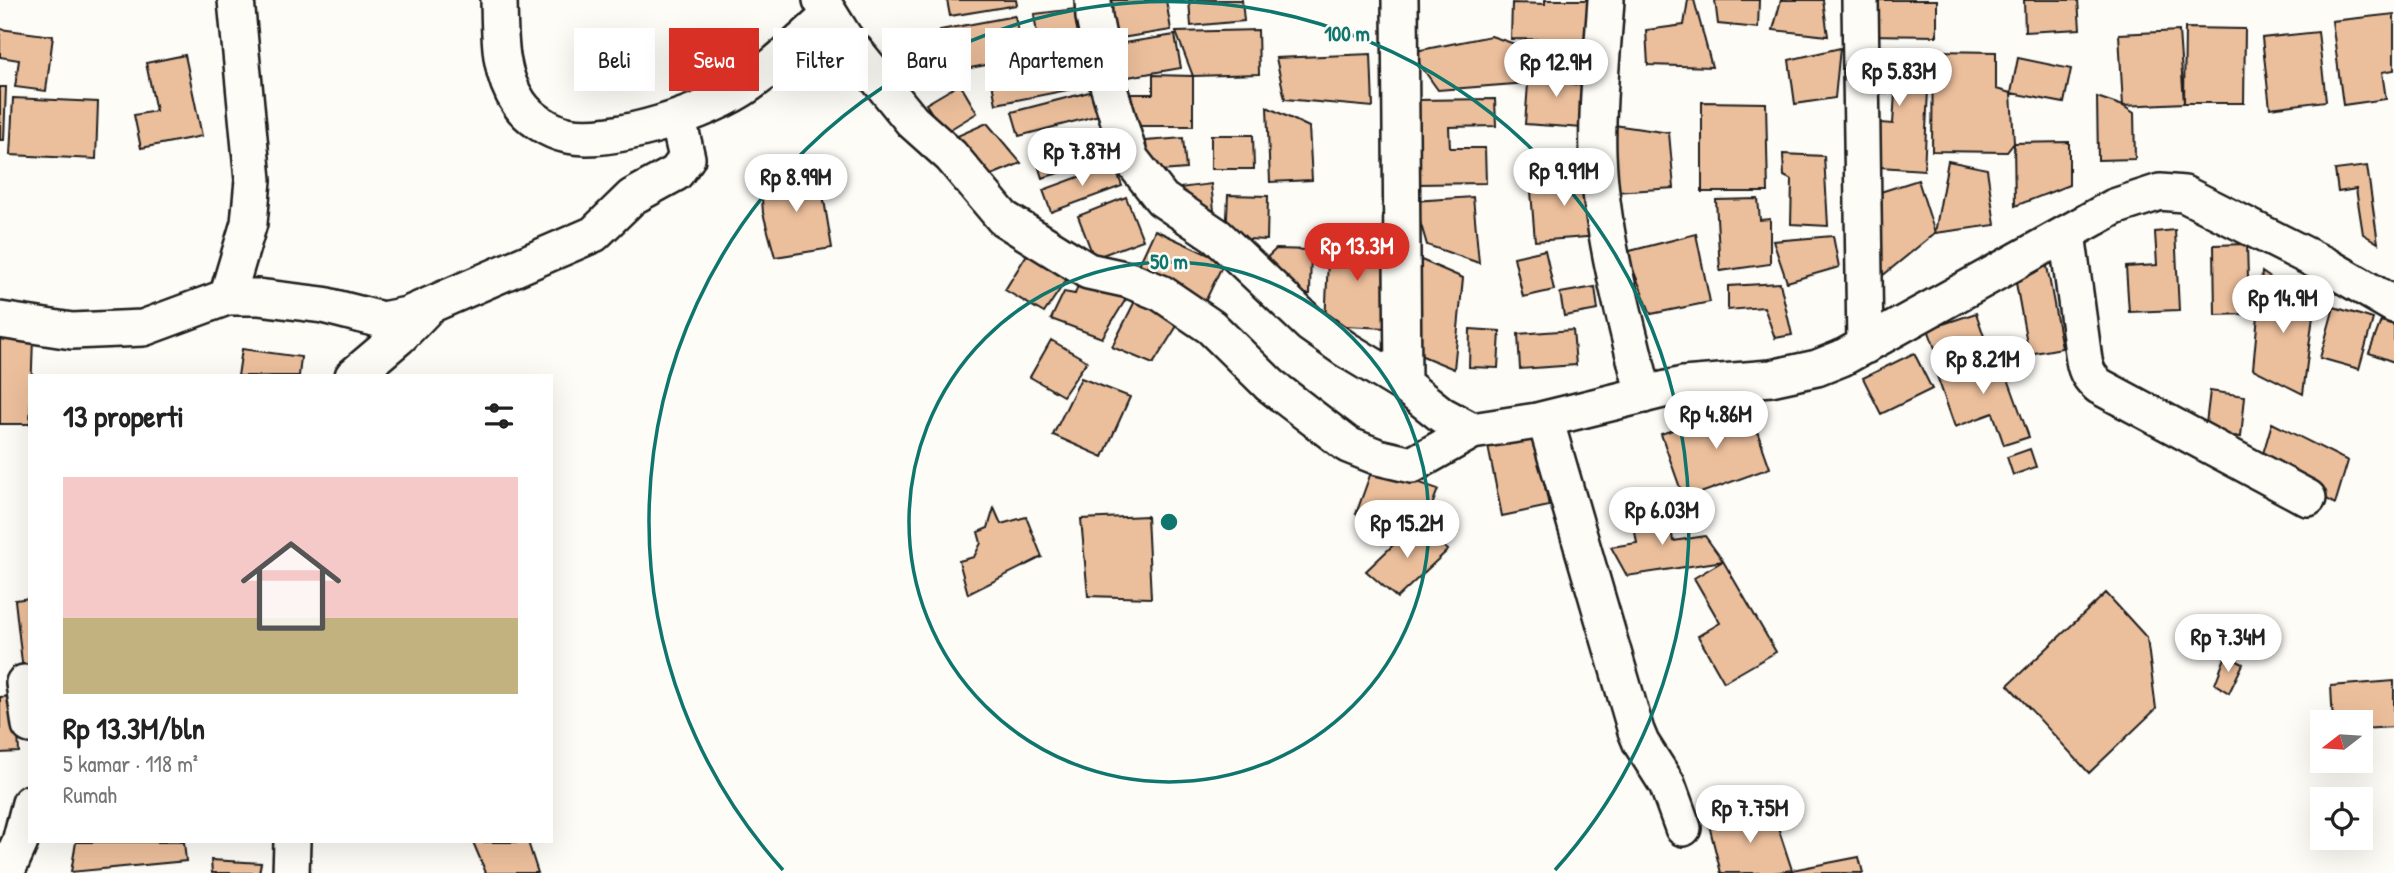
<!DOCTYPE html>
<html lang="id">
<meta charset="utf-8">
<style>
:root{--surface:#fff;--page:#f6f6f6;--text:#222;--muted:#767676;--accent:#d93025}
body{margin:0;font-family:"Patrick Hand",sans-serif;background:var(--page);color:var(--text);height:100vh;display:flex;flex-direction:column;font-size:26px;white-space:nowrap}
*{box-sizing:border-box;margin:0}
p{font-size:23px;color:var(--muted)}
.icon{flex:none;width:38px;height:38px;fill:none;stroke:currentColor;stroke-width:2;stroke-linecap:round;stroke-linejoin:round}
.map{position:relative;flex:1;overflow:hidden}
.details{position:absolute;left:28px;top:374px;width:525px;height:469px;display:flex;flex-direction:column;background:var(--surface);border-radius:0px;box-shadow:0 7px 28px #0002}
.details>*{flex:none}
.guide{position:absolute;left:574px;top:28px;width:665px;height:63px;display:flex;gap:14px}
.needle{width:46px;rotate:253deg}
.tools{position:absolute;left:2310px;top:710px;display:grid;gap:14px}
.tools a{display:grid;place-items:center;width:63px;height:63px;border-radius:0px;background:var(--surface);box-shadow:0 7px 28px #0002;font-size:35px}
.price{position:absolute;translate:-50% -60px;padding:0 16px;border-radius:24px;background:#fff;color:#222;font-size:23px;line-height:46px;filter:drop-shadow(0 2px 4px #0008)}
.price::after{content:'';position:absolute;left:50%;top:42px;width:21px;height:16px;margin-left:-10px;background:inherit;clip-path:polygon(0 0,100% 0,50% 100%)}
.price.current{background:var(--accent);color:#fff}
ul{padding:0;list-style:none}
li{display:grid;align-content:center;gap:14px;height:371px;padding:0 35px}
li span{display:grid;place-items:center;height:217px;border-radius:0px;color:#555}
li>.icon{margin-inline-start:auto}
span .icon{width:126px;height:126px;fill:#fffc;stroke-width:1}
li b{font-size:30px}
h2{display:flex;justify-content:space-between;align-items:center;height:84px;padding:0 35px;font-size:30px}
.tag{padding:0 24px;border-radius:0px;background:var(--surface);box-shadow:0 7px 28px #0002;font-size:24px;line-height:63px}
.tag.current{background:var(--accent);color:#fff}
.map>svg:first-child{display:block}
</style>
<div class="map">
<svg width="2394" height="873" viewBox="0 0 2394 873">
<rect width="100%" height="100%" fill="#fdfcf7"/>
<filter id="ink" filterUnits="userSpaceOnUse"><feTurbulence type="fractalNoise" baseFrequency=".0143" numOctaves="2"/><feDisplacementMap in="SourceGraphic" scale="14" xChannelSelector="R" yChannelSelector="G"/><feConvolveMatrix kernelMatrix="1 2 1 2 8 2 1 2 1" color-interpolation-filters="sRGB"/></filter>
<g filter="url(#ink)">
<!-- building -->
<path fill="#ecbf9c" stroke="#1c1c1c" stroke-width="2" d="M947 0H1016L1017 5 950 16Z
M1108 0H1166L1171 30 1115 39Z
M1189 0H1242L1244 21 1191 26Z
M1545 0H1592L1591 41 1511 39 1512 3 1545 4Z
M1688 0H1694L1712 67 1648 65 1646 30 1684 25Z
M1715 0H1759L1758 28 1718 24Z
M1781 0H1823L1828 36 1773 30Z
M1877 0H1937V36L1865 35Z
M2024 0H2078L2080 29 2025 32Z
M1083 8 1088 41 1039 48 1034 14Z
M2394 14V70L2382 72 2386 99 2343 105 2332 21Z
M1015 16 1023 58 949 72 940 30Z
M2185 28 2245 29 2244 103H2184Z
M0 29 53 36 46 91 15 87 19 60 0 57Z
M1258 30 1259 74 1193 76 1176 32Z
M2179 31 2184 103 2123 106 2119 34Z
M2318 32 2326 101 2270 108 2262 38Z
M1175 35 1181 68 1116 79 1111 45Z
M1491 36 1524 47 1527 83 1438 90 1411 52Z
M1870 46 1930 50 1924 170 1865 166 1867 122 1893 124 1895 93 1868 92Z
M1840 48 1835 98 1795 104 1789 60Z
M1933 51 1996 52V89L2011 93 2014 143 2007 152 1932 151Z
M1371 54 1373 107 1285 99 1276 58Z
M185 55 202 136 141 148 134 115 156 111 146 63Z
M1530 57 1549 58 1556 80 1586 87 1597 129 1525 124Z
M2018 58 2071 69 2064 103 2011 93Z
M1083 60 1088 86 996 104 991 78Z
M1153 75 1193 76V126H1137L1122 94H1153Z
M960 84 977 113 944 133 926 104Z
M0 87H6L4 140H0Z
M1093 91 1099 115 1019 136 1012 112Z
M2097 97 2123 106 2134 113 2135 159 2098 160Z
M13 98 98 102 96 159 10 155Z
M1495 99 1496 126 1449 127 1450 148H1485L1486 183 1417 184 1415 100Z
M1702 102 1766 103 1768 192H1702Z
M1267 107 1309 127 1312 180 1270 182Z
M987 123 1021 163 989 176 955 137Z
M1614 125 1669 133 1674 188 1615 192Z
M1100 128 1109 158 1042 178 1033 148Z
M1211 135H1253L1254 169H1211Z
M1183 138 1186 169 1148 172 1146 141Z
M2069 142V185L2015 206 2014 143Z
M1783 154 1824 156 1828 226 1791 224 1792 180 1784 176Z
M1948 161 1987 169 1995 225 1935 233Z
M1114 164 1122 186 1051 212 1043 190Z
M2367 166 2378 243 2363 234 2356 189 2338 192 2335 170Z
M819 170 832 248 775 257 763 213 761 183Z
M1594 175 1599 236 1535 241 1530 179Z
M1918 180 1935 233 1876 281 1871 195Z
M1211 184 1215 219 1183 222 1179 188Z
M1228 195 1268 196 1267 240 1226 238Z
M1126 197 1143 240 1094 258 1078 216Z
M1473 197 1479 263 1427 245 1414 201Z
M1758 199 1760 220 1770 219V264L1720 271 1716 200Z
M1155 230 1224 262 1205 302 1137 269Z
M2175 230 2179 310 2129 312 2126 267 2157 265 2155 232Z
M1696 234 1710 302 1651 314 1626 252Z
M1833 236 1839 267 1787 282 1773 241Z
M1329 237 1390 241 1386 328 1325 325Z
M2247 244 2249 314 2215 315 2214 245Z
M1276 249 1311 250 1310 294H1290L1261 263Z
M1545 250 1554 290 1523 297 1514 257Z
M1029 251 1071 273 1044 313 1005 290Z
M1419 259 1463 278 1454 369 1408 350Z
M2047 266 2062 348 2029 354 2014 272Z
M2262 272 2314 308 2303 394 2253 369Z
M1081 276 1126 299 1102 338 1051 319 1064 292 1075 294Z
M1780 283 1792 335 1775 338 1764 307 1728 310V286Z
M1595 287 1598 310 1564 316 1560 293Z
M1136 299 1182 318 1153 364 1112 347Z
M2334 307 2373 319 2359 369 2320 358Z
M1976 313 1989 351 1942 368 1928 329Z
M2381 321 2394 325V362L2369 353Z
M1470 329 1500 331 1498 368 1469 367Z
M1573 330 1576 365 1520 369 1518 334Z
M0 338H33L30 424H0Z
M1051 340 1087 361 1063 396 1030 377Z
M242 349 301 357 299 376H238Z
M1998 351 2029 437 2004 445 1993 413 1955 427 1936 373Z
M1914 353 1932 389 1881 414 1863 378Z
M1081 378 1130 397 1103 457 1053 435Z
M2210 391 2245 396 2241 437 2205 432Z
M1747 403 1770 468 1684 499 1661 434Z
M2272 423 2348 461 2335 504 2262 457Z
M1533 427 1549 506 1502 516 1486 436Z
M2030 449 2036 467 2013 475 2007 457Z
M1373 467 1438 489 1425 524 1411 518 1402 528 1356 514Z
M994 508 1001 524 1026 517 1042 557 968 594 959 561 974 557 981 543 978 532 988 528Z
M1668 509 1673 541 1705 536 1723 561 1627 576 1611 547 1637 543 1632 515Z
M1147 516 1151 598 1088 596 1081 519Z
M1416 523 1448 550 1397 598 1366 571Z
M1723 561 1776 652 1724 682 1698 636 1720 623 1694 578Z
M2106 593 2147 638 2156 709 2089 773 2008 685Z
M30 598V679L24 680 15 600Z
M2226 655 2243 664 2229 693 2215 684Z
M2394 681V727L2361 729V723H2333L2331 686Z
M16 696 19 752 0 753V697Z
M1772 809 1792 870 1773 873H1721L1709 825Z
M76 842H184L186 861 71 872Z
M473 842H528L538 873H486Z
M1859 857 1863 873H1793L1792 870Z
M211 860 261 863 259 873H212Z"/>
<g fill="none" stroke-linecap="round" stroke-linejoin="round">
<defs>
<path id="minor" d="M499 0C500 36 498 72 519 103 529 118 549 131 567 135 612 145 712 111 749 84 778 64 804 38 830 15
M821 0 844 37 912 121 951 156 1003 218 1088 271 1129 280 1161 293 1211 327 1270 385 1348 445 1378 457 1412 465 1472 431
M1093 0 1094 17 1107 82 1130 158 1162 199 1217 236 1311 325 1345 349 1403 384 1442 415 1472 431 1537 421 1683 385 1771 378 1817 368 1842 358 2114 207 2160 192 2184 194 2327 266 2394 305
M1400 0 1403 384
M1606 0C1603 49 1596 106 1598 154 1601 233 1625 318 1644 395
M1860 0 1865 346
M2067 233 2084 360C2086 372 2090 378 2099 386L2308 498
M227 297 249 223 253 180 236 0
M0 320 72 331 143 328 227 297H258L323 305 382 320 407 315 594 234 632 197 676 173 687 158 678 119
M353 376 399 337 425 310
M1545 419 1636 731 1641 743 1667 784 1683 828
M30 684 24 683 30 725
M6 873 20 842 30 803
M291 873 292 842"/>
</defs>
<!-- minor casing -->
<use href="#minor" stroke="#1c1c1c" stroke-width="40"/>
<!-- minor -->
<use href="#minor" stroke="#fdfcf7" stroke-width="35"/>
</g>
</g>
<!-- distance rings -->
<g fill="none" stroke="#0f766e" stroke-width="3.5">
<circle cx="1169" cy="522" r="260"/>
<path d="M783 870A520 520 0 1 1 1555 870"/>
</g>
<circle cx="1169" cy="522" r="10" fill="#0f766e" stroke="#fdfcf7" stroke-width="3.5"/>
<g font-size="21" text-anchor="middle" font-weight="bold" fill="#0f766e" stroke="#fdfcf7" stroke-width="5" stroke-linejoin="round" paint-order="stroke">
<text x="1347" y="41">100 m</text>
<text x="1169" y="269">50 m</text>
</g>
</svg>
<div class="tools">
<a><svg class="needle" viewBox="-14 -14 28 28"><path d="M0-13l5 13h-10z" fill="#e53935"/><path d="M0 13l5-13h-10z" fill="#767676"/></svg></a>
<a><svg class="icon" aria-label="locate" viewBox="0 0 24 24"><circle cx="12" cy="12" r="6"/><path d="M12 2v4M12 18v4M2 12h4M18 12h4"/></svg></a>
</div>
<b class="price" style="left:1556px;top:99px">Rp 12.9M</b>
<b class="price" style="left:1899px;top:108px">Rp 5.83M</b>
<b class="price" style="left:1082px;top:188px">Rp 7.87M</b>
<b class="price" style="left:1564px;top:208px">Rp 9.91M</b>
<b class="price" style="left:796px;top:214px">Rp 8.99M</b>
<b class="price current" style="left:1357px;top:283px">Rp 13.3M</b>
<b class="price" style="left:2283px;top:335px">Rp 14.9M</b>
<b class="price" style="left:1983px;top:396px">Rp 8.21M</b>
<b class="price" style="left:1716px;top:451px">Rp 4.86M</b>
<b class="price" style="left:1662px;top:547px">Rp 6.03M</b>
<b class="price" style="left:1407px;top:560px">Rp 15.2M</b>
<b class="price" style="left:2228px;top:674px">Rp 7.34M</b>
<b class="price" style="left:1750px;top:845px">Rp 7.75M</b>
<div class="guide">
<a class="tag">Beli</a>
<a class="tag current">Sewa</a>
<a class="tag">Filter</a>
<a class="tag">Baru</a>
<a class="tag">Apartemen</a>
</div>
<section class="details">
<h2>13 properti<svg class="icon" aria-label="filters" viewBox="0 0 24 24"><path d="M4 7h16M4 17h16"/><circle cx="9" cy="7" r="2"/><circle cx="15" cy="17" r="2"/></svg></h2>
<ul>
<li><span style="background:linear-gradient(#f6c9c9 65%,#c2b280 0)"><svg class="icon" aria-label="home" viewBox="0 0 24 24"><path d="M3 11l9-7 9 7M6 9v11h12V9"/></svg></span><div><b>Rp 13.3M/bln</b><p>5 kamar · 118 m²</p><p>Rumah</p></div></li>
</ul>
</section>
</div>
